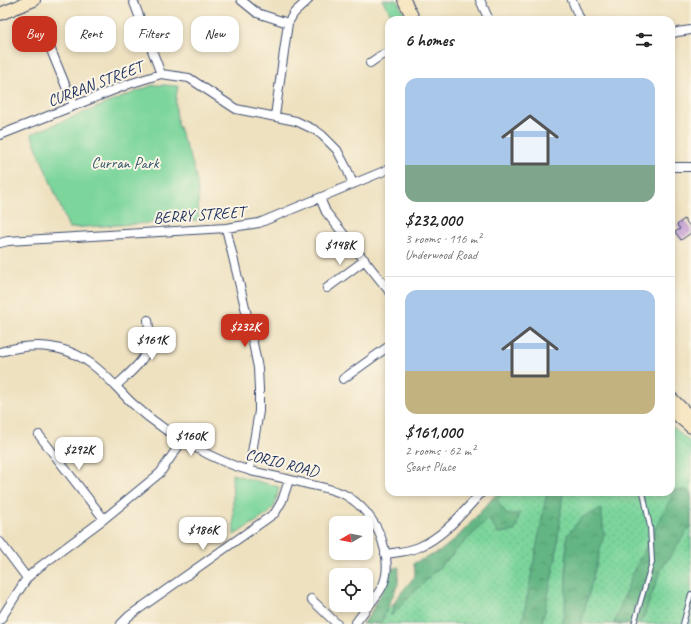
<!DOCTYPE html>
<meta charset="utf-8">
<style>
:root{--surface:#fff;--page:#f6f6f6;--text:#222;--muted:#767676;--line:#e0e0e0;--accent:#c8321e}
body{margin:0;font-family:Caveat,sans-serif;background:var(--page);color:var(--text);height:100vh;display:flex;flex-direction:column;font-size:15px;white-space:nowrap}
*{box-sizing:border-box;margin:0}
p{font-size:13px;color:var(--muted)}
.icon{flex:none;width:22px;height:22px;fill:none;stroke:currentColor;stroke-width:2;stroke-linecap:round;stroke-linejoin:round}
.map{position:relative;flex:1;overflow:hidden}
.panel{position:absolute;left:385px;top:16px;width:290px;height:480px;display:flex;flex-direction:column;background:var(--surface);border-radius:12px;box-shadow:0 2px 6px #0003}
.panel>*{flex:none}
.top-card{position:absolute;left:12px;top:16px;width:313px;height:36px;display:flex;gap:8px}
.needle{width:26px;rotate:261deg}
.fabs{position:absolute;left:329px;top:516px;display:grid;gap:8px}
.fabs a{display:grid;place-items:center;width:44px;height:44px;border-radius:8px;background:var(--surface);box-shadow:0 2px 6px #0003;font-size:20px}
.price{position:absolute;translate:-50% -34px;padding:0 9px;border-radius:8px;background:#fff;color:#222;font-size:13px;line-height:26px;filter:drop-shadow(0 1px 2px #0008)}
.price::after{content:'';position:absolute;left:50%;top:24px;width:12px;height:9px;margin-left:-6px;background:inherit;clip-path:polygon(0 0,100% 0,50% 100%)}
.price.active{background:var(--accent);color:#fff}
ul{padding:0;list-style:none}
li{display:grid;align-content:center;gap:8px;height:212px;padding:0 20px}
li+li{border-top:1px solid var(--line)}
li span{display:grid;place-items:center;height:124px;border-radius:12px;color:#555}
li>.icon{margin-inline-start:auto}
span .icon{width:72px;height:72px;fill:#fffc;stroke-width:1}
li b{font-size:17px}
h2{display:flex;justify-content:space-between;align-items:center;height:48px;padding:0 20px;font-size:17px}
.pill{padding:0 14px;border-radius:12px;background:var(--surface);box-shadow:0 2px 6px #0003;font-size:14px;line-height:36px}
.pill.active{background:var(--accent);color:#fff}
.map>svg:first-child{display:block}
</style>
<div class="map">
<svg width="691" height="624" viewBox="0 0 691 624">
<defs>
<pattern id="grass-dots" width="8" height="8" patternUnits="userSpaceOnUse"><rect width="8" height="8" fill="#7bd59b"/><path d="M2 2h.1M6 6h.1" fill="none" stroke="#6ab788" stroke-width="1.8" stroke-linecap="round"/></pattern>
<pattern id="forest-crowns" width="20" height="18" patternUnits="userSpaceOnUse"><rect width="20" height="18" fill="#64b683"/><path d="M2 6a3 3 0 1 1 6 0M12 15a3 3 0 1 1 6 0" fill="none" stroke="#52946e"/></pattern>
<pattern id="building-back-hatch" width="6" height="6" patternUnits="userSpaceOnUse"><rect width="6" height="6" fill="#c59ed7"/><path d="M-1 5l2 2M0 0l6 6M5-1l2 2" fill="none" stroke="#9f81b2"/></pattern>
</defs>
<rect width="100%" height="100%" fill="#fcf5e5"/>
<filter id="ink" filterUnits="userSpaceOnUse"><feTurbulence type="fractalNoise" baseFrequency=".025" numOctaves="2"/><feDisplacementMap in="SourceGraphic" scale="8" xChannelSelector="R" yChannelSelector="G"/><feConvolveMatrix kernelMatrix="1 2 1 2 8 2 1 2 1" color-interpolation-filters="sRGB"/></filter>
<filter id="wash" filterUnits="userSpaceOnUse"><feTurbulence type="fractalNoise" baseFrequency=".012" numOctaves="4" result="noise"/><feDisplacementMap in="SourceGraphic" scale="16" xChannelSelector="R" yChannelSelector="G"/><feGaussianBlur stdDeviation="0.9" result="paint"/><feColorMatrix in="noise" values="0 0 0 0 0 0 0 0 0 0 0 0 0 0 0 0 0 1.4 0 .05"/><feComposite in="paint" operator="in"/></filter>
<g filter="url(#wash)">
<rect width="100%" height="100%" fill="#eee1c0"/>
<!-- grass -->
<path fill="url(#grass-dots)" stroke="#4b827c" d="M671 425 691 443V624H374L501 492H671Z"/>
<!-- forest -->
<path fill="url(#forest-crowns)" stroke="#407270" d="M675 490H687L691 498V525L661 570 641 624H614L633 572Z
M498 492H505L497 500 507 515 520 513 515 531 497 533 489 518 391 616 396 599 415 576 414 563 439 552 459 536Z
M547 492H563L556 557 542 624H522Z
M601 509 604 534 581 624H561L565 608 567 536 581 518Z
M399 567 398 584 381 623 362 624 369 616 390 576 389 569Z"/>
<!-- park -->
<path fill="#7bd59b" stroke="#4b827c" d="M382 0H397L407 20H395Z
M153 85H164L178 86C169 126 189 142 196 177 199 191 198 206 199 220L69 228 31 134Z
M232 474 279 487 275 505 268 514 234 535Z"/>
<g id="blocks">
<!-- building -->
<path fill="url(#building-back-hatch)" d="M684 219 691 228V233L681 240 675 232 680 229 677 225Z"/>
</g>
</g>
<g filter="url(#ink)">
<use href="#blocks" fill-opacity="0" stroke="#3b4a6d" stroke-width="1"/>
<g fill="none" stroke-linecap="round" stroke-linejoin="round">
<defs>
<path id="lane" d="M634 624 652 562 650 527 643 492
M683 624 691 594"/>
<path id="street" d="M133 0 161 74
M241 0 257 13 288 23
M480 0 489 20
M572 0 580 20
M44 33 74 106
M671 34 677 32 691 30
M370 63 380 56 389 52
M275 116 288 23 294 13 308 0
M0 135 129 84 161 74 189 78 236 109 296 121 315 130 322 135 337 150 347 169 353 184
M671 167H691
M320 198 326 212 389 291
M226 228 250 328 258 368 259 389V411L249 470
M0 243 8 241 226 228 259 223 389 169
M327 288 365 260
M0 352C30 343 60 343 87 361 105 372 118 390 133 404 153 422 175 437 198 449 214 458 233 466 251 471 269 475 288 479 307 484 321 487 335 489 347 496 357 502 365 510 371 519 383 535 392 565 383 585 378 596 362 613 355 624
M343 379 389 346
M116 386C127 375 143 363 148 348 151 339 149 329 148 320
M39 435 104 519
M0 542 27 578
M385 554C397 552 408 552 419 547 445 536 463 512 482 492
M311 599 337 624
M0 620 27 578 38 568 104 519 160 473 182 441
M121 624 129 616 275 513 282 501 289 480"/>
<path id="secondary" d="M404 0 414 20
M0 14 34 0
M671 398 691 418
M671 410 691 427"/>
</defs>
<!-- lane casing -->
<use href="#lane" stroke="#3b4a6d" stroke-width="6"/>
<!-- street casing -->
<use href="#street" stroke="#3b4a6d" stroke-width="10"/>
<!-- secondary casing -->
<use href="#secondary" stroke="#3b4a6d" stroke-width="14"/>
<!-- lane -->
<use href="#lane" stroke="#fff" stroke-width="4"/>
<!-- street -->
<use href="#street" stroke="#fff" stroke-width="8"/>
<!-- secondary -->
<use href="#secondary" stroke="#f8e7c3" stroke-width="12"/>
</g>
</g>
<g text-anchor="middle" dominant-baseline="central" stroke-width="4" stroke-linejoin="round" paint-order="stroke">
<!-- street labels -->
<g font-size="16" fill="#1b2f5e" stroke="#fcf5e5">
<text transform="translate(95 84) rotate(-21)">CURRAN STREET</text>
<text transform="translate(199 215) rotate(-4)">BERRY STREET</text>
<text transform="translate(282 463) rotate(14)">CORIO ROAD</text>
</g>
<!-- park labels -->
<g font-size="16" fill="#33586d" stroke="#fcf5e5">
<text x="125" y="163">Curran Park</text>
</g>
</g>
</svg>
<div class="fabs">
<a><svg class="needle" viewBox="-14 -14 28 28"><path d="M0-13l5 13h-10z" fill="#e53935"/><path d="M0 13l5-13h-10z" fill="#767676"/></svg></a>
<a><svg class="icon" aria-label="locate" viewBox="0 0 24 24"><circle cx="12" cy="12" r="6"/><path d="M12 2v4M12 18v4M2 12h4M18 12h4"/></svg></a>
</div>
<b class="price" style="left:340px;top:266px">$148K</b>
<b class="price active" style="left:245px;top:348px">$232K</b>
<b class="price" style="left:152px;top:361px">$161K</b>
<b class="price" style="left:191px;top:457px">$160K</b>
<b class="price" style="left:79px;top:471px">$292K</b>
<b class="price" style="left:203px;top:551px">$186K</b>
<div class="top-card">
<a class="pill active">Buy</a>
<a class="pill">Rent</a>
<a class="pill">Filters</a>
<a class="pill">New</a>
</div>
<section class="panel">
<h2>6 homes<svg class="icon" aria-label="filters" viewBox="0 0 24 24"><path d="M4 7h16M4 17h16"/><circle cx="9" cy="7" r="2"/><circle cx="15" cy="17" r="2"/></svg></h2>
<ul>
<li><span style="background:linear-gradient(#a9c7e8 70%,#7fa58c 0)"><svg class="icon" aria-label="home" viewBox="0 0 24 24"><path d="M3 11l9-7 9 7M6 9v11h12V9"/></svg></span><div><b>$232,000</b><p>3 rooms · 116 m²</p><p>Underwood Road</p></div></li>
<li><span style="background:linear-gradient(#a9c7e8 65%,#c2b280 0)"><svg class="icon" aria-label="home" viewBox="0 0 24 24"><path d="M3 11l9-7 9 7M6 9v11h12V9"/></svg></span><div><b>$161,000</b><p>2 rooms · 62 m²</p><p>Sears Place</p></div></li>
</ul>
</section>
</div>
